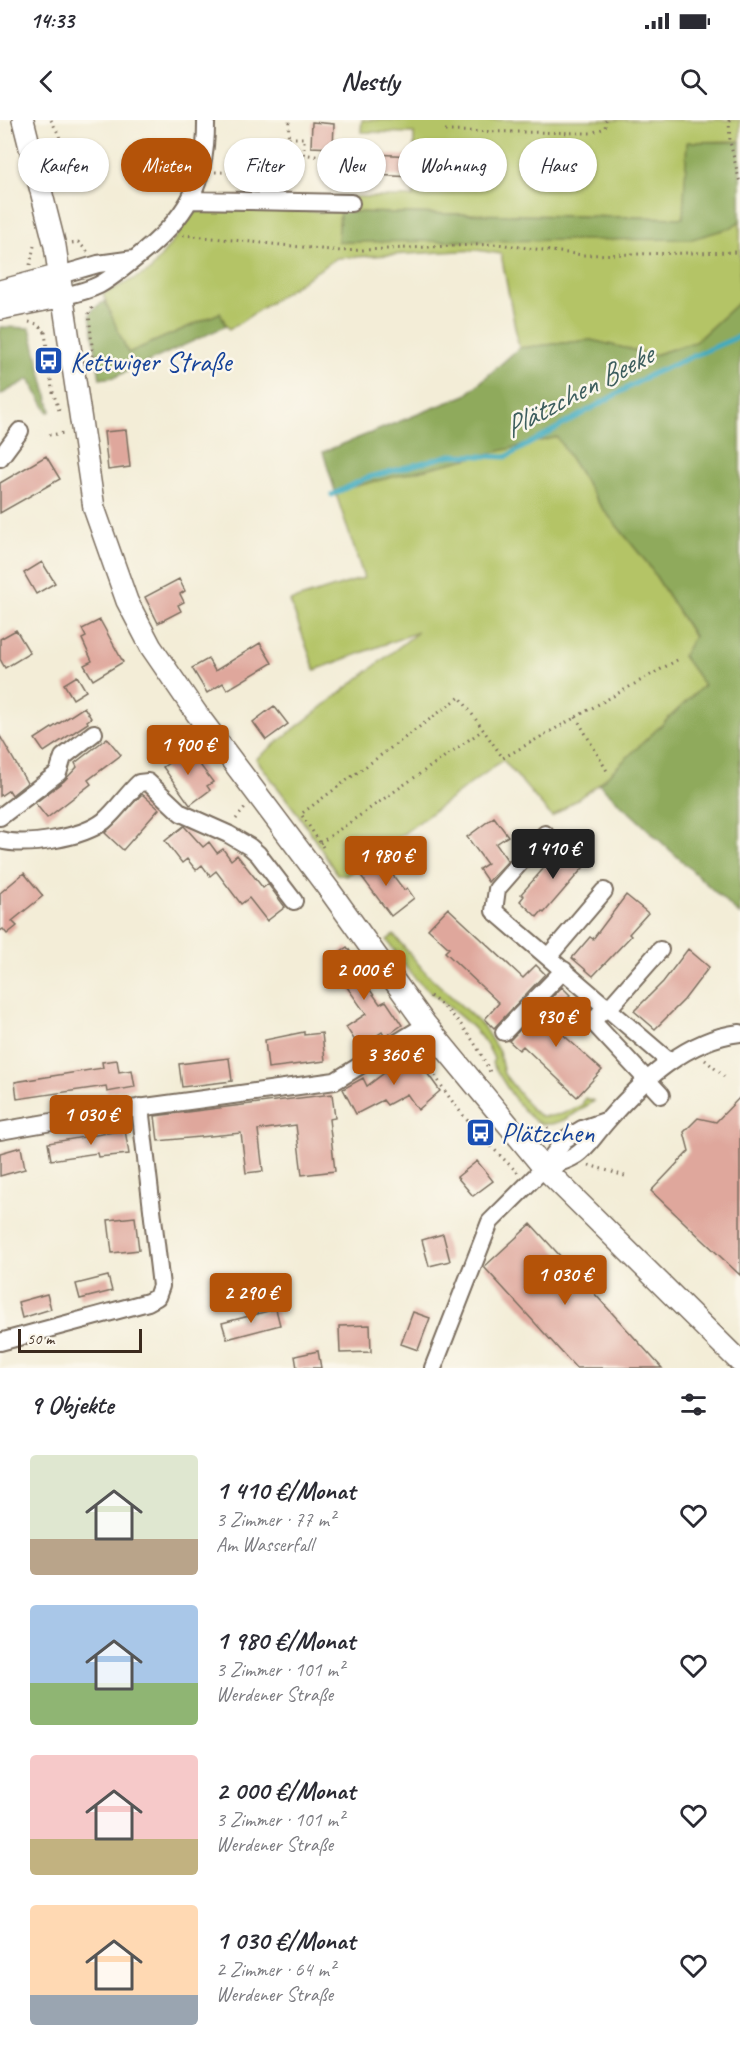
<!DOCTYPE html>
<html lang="de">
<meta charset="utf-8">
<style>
:root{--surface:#fff;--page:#f2f2f3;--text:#2b2b33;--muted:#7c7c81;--accent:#b45309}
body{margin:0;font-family:Caveat,sans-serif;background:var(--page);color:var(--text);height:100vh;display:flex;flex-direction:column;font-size:22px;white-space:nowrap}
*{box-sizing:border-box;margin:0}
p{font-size:20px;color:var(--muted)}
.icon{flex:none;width:33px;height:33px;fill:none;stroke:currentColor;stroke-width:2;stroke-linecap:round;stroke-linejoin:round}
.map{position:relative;height:1248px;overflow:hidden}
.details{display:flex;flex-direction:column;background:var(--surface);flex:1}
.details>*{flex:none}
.hud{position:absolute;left:18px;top:18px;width:705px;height:54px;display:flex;gap:12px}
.scale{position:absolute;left:18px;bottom:15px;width:124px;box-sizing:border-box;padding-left:6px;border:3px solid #3b2a1e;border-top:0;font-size:16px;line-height:21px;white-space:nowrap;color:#3b2a1e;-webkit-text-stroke:4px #fbf7ec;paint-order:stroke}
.price{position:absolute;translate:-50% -51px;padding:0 14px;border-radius:6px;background:var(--accent);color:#fff;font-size:20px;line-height:39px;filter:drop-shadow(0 2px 3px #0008)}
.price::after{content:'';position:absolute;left:50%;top:36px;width:18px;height:14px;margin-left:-9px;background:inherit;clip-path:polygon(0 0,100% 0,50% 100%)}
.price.active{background:#222;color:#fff}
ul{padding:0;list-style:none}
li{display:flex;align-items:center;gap:18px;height:150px;padding:0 30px}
li span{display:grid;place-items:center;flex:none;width:168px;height:120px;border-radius:6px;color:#555}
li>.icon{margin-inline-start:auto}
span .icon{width:72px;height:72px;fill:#fffc;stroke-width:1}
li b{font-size:26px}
h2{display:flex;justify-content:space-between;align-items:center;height:72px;padding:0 30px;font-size:26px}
.pill{padding:0 21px;border-radius:27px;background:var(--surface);box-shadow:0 2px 4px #0004;font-size:21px;line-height:54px}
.pill.active{background:var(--accent);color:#fff}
.status{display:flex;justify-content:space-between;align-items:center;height:42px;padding:0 30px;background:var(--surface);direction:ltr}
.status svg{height:16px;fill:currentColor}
header{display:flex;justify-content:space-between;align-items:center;height:78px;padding:0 30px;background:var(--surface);font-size:27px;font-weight:800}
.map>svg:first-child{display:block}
</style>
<div class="status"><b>14:33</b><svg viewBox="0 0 49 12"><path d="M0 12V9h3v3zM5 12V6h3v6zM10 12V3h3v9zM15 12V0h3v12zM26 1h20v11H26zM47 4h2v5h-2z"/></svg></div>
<header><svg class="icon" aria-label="back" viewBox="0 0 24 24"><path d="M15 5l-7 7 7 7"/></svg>Nestly<svg class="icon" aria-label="search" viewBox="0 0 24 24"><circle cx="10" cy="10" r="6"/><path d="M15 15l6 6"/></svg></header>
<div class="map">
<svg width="740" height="1248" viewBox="0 0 740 1248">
<rect width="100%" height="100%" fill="#fbf7ec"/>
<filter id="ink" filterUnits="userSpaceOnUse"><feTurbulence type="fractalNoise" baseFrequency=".0167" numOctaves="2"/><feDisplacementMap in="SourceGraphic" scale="12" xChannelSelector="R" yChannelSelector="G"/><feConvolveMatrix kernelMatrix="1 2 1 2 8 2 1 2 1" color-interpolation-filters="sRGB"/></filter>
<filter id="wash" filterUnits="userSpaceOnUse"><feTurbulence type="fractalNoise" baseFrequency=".008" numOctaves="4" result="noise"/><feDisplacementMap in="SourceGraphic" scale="24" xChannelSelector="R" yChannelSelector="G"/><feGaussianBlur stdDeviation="1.35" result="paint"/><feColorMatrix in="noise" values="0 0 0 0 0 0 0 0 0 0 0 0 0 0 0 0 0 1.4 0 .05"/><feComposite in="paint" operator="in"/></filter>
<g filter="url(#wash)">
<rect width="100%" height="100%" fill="#f3edd7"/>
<!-- green -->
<path fill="#b4c466" stroke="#787742" stroke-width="1.5" d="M362 0H740V21L687 22 684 98 351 92V77H413L414 13 361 12Z
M203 89 340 92 338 122 501 119 730 108 740 101V181L695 222 653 235 591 220 519 228 501 134 477 130 337 138 229 210 220 193 126 234 103 174 150 151 194 93Z
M557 317 600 385 648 444 694 517 683 536 704 565 599 664 552 697 503 640 346 756 337 754 300 697 256 639 418 512 315 550 290 481 364 458 335 371Z
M394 815 426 853 483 906 499 932 504 954 533 991 541 996H550L562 994 582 985 585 978 594 981C581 989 560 1007 543 1004 525 1001 501 958 492 943L494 939C479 902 442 886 415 858 405 847 396 833 387 820Z"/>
<!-- forest -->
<path fill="#8faa5b" stroke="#656a3c" stroke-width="1.5" d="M687 22H740V101L730 108 692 119 338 122 340 92 683 98Z
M105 181 128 233 220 193 226 206 115 257 100 259 90 195 94 188Z
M740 181V795L599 664 704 565 683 536 694 516 648 444 600 385 557 317 335 371 323 332 466 275 519 228 591 220 654 235 695 222Z
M0 207 30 208 51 291 48 292 29 259 0 275Z"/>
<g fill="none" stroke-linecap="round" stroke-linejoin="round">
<!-- stream -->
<path stroke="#40abbf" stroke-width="5" d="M332 375 366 358 451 335 506 337 652 254 740 216"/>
</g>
<g id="blocks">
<!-- building -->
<path fill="#dfa79c" d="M312 2 334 4 333 28 311 27Z
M354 33 413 36V57L354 54Z
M126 310 130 347 108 350 104 312Z
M46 336 60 359 0 393V363Z
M42 442 55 463 36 474 24 453Z
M179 459 185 471 180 474 184 482 178 485 181 491 158 503 145 477Z
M100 500 123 542 93 560 84 545 92 541 82 519 86 517 82 509Z
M16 510 30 533 5 548 0 539V519Z
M260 523 272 543 227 570 223 563 207 573 192 548 208 539 215 551Z
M77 556 86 571 73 579 64 564Z
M274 586 288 604 266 620 253 602Z
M84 587 91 598 87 601 88 603 44 632 35 619Z
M0 616 27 663 12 675 9 670 0 676Z
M107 618 121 635 88 660 91 664 47 698 35 683 64 661 77 647 75 643Z
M188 629 213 662 207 666 210 670 190 685 163 647 169 643 167 639 179 631 182 634Z
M142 674 159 689 123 730 105 713Z
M494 697 508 716 496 724 508 741 488 762 479 749 487 744 467 717Z
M184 706 203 727 209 722 217 733 223 729 231 740 237 735 263 768 268 764 285 787 267 801 249 778 241 784 216 751 210 756 202 745 196 750 187 739 182 743 165 721Z
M566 723 588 742 544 793 542 791 537 797 520 781 524 776 521 774Z
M380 738 404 770 407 768 414 778 391 796 359 753Z
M24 753 43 776 12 801 17 806 7 814 3 809 0 811V773Z
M626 775 648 793 629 814 631 816 593 856 572 838 590 817 593 819Z
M448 788 523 858 536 845 545 854 494 908 485 899 499 883 445 832 449 828 428 809Z
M347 827 363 849 358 853 380 884 386 881 402 905 385 917 382 912 359 927 346 907 366 894 328 840Z
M688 829 709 847 684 880 655 909 634 891 663 862Z
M562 867 570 875 547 900 602 950 577 977 523 926 519 930 509 921Z
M304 912V915L322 913 325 941 268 948 265 920Z
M412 932 440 971 418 990 407 974 387 985 383 980 356 994 343 969 363 958 367 966Z
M229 938 232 961 182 967 179 944Z
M117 940 119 952 132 950 135 967 107 972 106 966 17 979 15 962 103 948 102 942Z
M332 974 335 998 329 999 335 1051 302 1055 296 1005 258 1010 263 1051 246 1053 241 1013 158 1021 155 996Z
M740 977V1155L651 1071 689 1031 684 1012 698 998 716 1002Z
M125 1010 129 1034 98 1037 97 1033 51 1040 48 1023Z
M21 1027 25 1049 0 1056V1033Z
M477 1041 493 1061 473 1076 457 1057Z
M135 1097 139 1130 112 1133 108 1100Z
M531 1104 573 1150 662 1248H576L525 1192 484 1147Z
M443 1114 450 1141 429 1146 422 1120Z
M108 1156 112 1171 80 1179 76 1164Z
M47 1174 51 1189 22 1198 18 1182Z
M276 1189 280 1205 227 1219 222 1203Z
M413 1192 430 1198 418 1230 401 1224Z
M370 1205 371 1232 340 1233 339 1206Z
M318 1231 321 1248H297L295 1236Z"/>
</g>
</g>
<g filter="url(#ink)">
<use href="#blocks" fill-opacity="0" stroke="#7b6e5f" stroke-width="1.5"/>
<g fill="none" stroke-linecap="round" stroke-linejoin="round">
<defs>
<path id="minor" d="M190 80 351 83
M60 155 98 144 134 139
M64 176C104 167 105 162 136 138 186 99 207 65 206 0
M0 338 20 311
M0 697 58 653 63 637 94 613
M545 714 497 769 494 791 670 942
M0 720C26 727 82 718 104 701 117 690 127 674 139 663L148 662 181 693 228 714 250 727 258 734 294 781
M660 830 609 888 600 893 593 902 661 975
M548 837 604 771
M504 912 564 850
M0 1011 109 992 335 961 426 905
M544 1048C587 1035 581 1031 608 1000 642 961 687 919 740 913
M0 1222 148 1182 157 1177 161 1166 140 987
M433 1248 490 1102 544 1048 564 1020 582 1009 608 1000"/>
<path id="major" d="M23 0 55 126 94 388 127 481 151 527 197 594 330 771 426 905 544 1048 740 1242
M0 171 60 155
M0 189 64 176"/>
</defs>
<!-- minor casing -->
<use href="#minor" stroke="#7b6e5f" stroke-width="20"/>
<!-- major casing -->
<use href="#major" stroke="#7b6e5f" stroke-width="24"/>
<!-- path -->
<path stroke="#7b6e5f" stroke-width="3" stroke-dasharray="1.5 4.5" stroke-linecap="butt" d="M51 0 59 15 69 58
M729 0 730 22 740 63
M445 11 591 13 605 8 606 0
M289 18H304V34L325 38
M215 52C257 53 258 50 288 23L289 0
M183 115 341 131 497 124 583 135 740 132
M72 123 78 122 88 132
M30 145 34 126
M29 202 37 204 45 212
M45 212 52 269 59 290
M94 248 89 193 94 185
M49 315 65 313
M576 597 607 651
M158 636 165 637 186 621 181 613 185 609
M236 699 245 688
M320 723 483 610
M323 727 301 694 460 577 503 638 679 539
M430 876C460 898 474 919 490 952
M425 934C443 979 483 1019 518 1053
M705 940 726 958
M535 1007 552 1009
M589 1045 628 1057"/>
<!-- minor -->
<use href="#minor" stroke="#fff" stroke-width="16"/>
<!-- major -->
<use href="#major" stroke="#fff" stroke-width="21"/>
</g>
</g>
<!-- icons -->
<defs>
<symbol id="bus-square" viewBox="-11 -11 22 22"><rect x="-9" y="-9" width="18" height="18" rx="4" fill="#1a4fb4" stroke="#fbf7ec"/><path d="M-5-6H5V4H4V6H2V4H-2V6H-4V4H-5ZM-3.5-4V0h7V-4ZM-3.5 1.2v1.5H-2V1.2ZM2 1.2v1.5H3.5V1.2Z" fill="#fff"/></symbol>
</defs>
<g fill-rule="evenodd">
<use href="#bus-square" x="32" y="224" width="33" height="33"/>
<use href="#bus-square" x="464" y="996" width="33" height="33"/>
</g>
<g text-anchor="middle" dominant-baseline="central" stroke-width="5" stroke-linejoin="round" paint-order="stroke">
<!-- transit labels -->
<g font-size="28" fill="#164399" stroke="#fbf7ec" text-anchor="start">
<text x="70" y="241">Kettwiger Straße</text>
<text x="501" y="1012">Plätzchen</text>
</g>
<!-- water labels -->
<g font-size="30" font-style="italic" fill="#3d5e5e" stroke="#fbf7ec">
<text transform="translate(578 271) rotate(-28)">Plätzchen Beeke</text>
</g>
</g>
</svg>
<div class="scale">50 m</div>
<b class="price" style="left:188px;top:656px">1 900 €</b>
<b class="price active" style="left:553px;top:760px">1 410 €</b>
<b class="price" style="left:386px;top:767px">1 980 €</b>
<b class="price" style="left:364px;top:881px">2 000 €</b>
<b class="price" style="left:556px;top:928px">930 €</b>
<b class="price" style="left:394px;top:966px">3 360 €</b>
<b class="price" style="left:91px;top:1026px">1 030 €</b>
<b class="price" style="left:565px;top:1186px">1 030 €</b>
<b class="price" style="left:251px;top:1204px">2 290 €</b>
<div class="hud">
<a class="pill">Kaufen</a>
<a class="pill active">Mieten</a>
<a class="pill">Filter</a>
<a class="pill">Neu</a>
<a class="pill">Wohnung</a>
<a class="pill">Haus</a>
</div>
</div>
<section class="details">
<h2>9 Objekte<svg class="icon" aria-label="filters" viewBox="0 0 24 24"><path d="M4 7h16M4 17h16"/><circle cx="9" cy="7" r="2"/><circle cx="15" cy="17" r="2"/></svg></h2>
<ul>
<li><span style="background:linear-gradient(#dfe7d0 70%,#b9a48a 0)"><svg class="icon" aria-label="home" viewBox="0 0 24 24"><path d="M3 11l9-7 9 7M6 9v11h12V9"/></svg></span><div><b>1 410 €/Monat</b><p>3 Zimmer · 77 m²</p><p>Am Wasserfall</p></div><svg class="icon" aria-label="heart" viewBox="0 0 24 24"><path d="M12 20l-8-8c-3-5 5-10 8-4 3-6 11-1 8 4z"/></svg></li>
<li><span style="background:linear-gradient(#a9c7e8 65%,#8fb573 0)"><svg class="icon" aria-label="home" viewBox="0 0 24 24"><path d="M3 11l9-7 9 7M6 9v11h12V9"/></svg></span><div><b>1 980 €/Monat</b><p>3 Zimmer · 101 m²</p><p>Werdener Straße</p></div><svg class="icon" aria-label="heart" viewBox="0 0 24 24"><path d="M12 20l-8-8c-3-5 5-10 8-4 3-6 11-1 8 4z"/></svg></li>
<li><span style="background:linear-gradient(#f6c9c9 70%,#c2b280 0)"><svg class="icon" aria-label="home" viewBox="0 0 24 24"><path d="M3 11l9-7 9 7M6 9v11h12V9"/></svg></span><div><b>2 000 €/Monat</b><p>3 Zimmer · 101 m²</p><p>Werdener Straße</p></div><svg class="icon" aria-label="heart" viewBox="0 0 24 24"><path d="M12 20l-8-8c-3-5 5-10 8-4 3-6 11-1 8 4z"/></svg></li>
<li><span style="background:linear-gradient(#ffd9b3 75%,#9aa5b1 0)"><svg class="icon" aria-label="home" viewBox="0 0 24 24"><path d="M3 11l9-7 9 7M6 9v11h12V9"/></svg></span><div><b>1 030 €/Monat</b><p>2 Zimmer · 64 m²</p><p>Werdener Straße</p></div><svg class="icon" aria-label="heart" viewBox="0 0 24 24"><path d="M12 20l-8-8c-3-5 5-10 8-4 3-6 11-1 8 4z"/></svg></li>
</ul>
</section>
